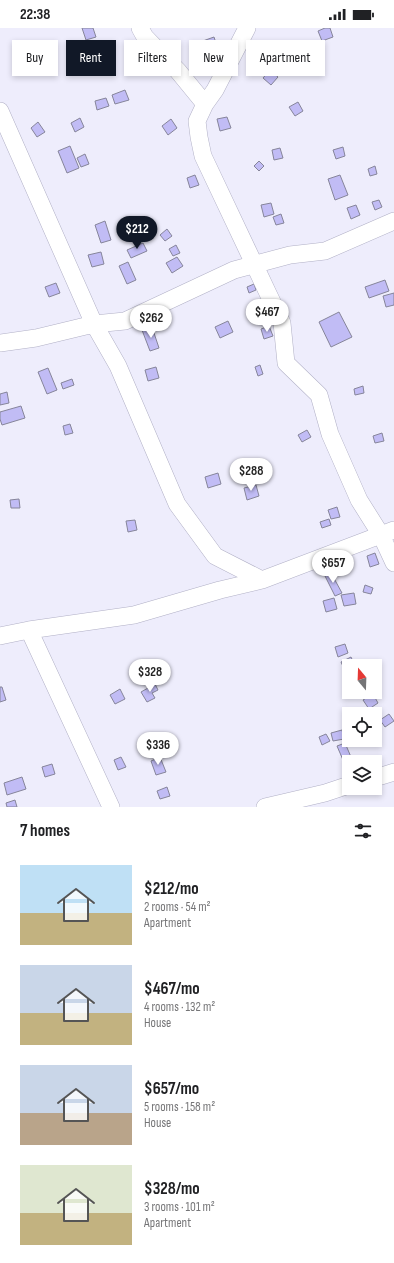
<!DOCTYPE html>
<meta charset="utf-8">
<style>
:root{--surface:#fff;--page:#f2f2f2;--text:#202124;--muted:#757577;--accent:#111827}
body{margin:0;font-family:"Sofia Sans Condensed",sans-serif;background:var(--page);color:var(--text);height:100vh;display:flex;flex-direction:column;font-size:15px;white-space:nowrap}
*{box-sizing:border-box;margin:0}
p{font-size:13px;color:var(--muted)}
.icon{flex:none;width:22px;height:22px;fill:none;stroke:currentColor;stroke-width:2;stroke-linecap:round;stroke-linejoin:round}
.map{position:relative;height:779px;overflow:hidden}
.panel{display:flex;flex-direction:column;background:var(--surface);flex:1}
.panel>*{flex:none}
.hud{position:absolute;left:12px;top:12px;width:370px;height:36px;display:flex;gap:8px}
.needle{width:26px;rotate:341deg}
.controls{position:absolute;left:342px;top:631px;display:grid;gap:8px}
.controls a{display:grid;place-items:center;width:40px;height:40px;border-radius:0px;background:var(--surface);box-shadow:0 2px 6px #0003;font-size:20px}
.price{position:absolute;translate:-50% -34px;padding:0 9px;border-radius:14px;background:#fff;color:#222;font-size:13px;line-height:26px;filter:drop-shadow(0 1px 2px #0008)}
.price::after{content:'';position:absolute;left:50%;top:24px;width:12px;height:9px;margin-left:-6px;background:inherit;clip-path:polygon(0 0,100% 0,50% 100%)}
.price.on{background:var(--accent);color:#fff}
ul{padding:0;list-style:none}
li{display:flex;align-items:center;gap:12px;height:100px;padding:0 20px}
li span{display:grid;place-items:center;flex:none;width:112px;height:80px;border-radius:0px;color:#555}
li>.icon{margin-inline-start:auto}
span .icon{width:48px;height:48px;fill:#fffc;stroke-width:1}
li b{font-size:17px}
h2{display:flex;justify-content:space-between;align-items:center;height:48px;padding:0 20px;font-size:17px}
.chip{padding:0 14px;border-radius:0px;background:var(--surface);box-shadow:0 2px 6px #0003;font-size:14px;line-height:36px}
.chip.on{background:var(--accent);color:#fff}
.status{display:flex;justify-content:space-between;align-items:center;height:28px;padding:0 20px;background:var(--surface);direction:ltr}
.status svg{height:11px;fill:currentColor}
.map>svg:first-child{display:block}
</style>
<div class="status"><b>22:38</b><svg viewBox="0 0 49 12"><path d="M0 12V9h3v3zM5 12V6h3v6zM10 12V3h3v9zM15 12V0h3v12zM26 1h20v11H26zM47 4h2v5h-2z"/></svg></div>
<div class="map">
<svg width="394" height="779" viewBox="0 0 394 779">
<rect width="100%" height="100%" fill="#eeedfc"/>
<!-- building -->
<path fill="#c1bcf5" stroke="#86859a" d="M82 0H93L96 9 86 12Z
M325 0H330L333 9 322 13 318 3Z
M214 9 218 21 204 26 200 14Z
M279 22 282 31 272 34 269 25Z
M270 42 278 49 271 57 263 50Z
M125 62 129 72 115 76 112 67Z
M106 70 109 78 97 82 95 73Z
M298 74 303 83 295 88 289 79Z
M227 89 231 100 220 103 217 91Z
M80 90 84 99 75 104 71 95Z
M171 91 177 100 168 107 162 98Z
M38 94 45 104 37 109 31 100Z
M70 118 79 140 67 145 58 123Z
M343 119 345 128 336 131 333 122Z
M280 120 283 130 274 132 272 122Z
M85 126 89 136 81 139 77 130Z
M259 133 264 138 259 143 254 138Z
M375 138 377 146 370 148 368 141Z
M195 147 199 157 190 160 187 150Z
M340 147 348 167 335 172 328 151Z
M379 172 382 179 375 182 372 174Z
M271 175 274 186 264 189 261 177Z
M356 177 360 187 351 191 347 180Z
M281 186 284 195 276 197 273 189Z
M105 193 111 212 101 215 95 197Z
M167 201 172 208 165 213 160 207Z
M143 215 147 223 131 230 127 222Z
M176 217 180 225 173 228 169 221Z
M101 224 104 236 92 239 88 227Z
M177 229 183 238 172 245 166 235Z
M128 234 136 252 127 256 119 238Z
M385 252 389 263 369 270 365 259Z
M56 255 60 265 49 269 45 259Z
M254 256 256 262 249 265 247 259Z
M394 265V277L386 279 383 268Z
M339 284 352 309 331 319 319 294Z
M165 287 167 295 157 298 154 290Z
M228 293 233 304 220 310 215 299Z
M269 298 273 308 264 311 261 301Z
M152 299 159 320 150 323 142 302Z
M260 337 263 346 258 348 255 339Z
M156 339 159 350 148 353 145 342Z
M48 340 57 362 47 366 38 344Z
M72 351 74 357 63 361 61 355Z
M363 358 364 365 355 367 354 361Z
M7 364 9 375 0 377V366Z
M21 378 25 390 2 397 0 391V384Z
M70 396 73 405 65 407 63 398Z
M307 402 311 409 302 414 298 407Z
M382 405 384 413 375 415 373 408Z
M256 439 258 452 248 453 245 441Z
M218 445 221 456 208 460 205 449Z
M256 457 259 468 247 472 244 460Z
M19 471 20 480H11L10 472Z
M337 479 340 489 331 491 328 482Z
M329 491 331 497 322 500 320 494Z
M135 492 137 502 128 504 126 493Z
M375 525 379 536 370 539 367 528Z
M330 543 342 565 335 568 324 546Z
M365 557 373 560 371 566 363 564Z
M354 565 356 576 344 578 341 567Z
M334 570 337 581 326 584 323 573Z
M345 616 348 625 338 629 335 619Z
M351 629 355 638H349V644L346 645 341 634Z
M155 656 158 662 152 665 155 670 147 674 141 664Z
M349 658V664H353L354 666 347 670 343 661Z
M0 659H2L6 672 0 674Z
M120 661 125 671 115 676 110 667Z
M373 666 378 675 369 681 363 672Z
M389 686 394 693 385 699 380 692Z
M342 702 344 711 333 713 331 705Z
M326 706 330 713 322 717 319 709Z
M345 715 351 729 343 732 337 718Z
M121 729 126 739 118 742 114 732Z
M160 729 166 744 156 747 151 733Z
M52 736 55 746 45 749 42 739Z
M22 749 26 761 7 767 4 755Z
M167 759 170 768 160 771 157 763Z
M15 772 17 779H7L6 775Z"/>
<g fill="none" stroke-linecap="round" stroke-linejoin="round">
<defs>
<path id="minor" d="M140 0 145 9 178 43 205 76
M247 0 215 62 205 76 197 93 199 109 203 128 282 295 286 335 319 367 330 406 359 472 381 507 394 535
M0 83 94 296 118 338 177 476 215 528 262 552
M0 315 36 310 94 296 125 293 234 242 290 227 325 223 394 193
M29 602 111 779
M0 608 29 602 134 587 220 562 262 552 394 502
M375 750 394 744
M265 779 325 765 349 757"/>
</defs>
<!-- minor casing -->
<use href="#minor" stroke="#b1b0c6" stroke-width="18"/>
<!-- minor -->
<use href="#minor" stroke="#fff" stroke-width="17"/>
</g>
</svg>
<div class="controls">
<a><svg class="needle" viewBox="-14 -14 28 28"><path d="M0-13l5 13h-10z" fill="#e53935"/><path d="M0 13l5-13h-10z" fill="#757577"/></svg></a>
<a><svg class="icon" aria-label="locate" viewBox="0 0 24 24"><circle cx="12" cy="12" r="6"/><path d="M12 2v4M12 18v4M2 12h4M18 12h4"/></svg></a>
<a><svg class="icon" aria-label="layers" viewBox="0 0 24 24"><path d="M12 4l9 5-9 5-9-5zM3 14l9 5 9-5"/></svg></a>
</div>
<b class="price on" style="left:137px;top:222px">$212</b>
<b class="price" style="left:267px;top:305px">$467</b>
<b class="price" style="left:151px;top:311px">$262</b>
<b class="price" style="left:251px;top:464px">$288</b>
<b class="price" style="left:333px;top:556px">$657</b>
<b class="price" style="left:150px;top:665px">$328</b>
<b class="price" style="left:158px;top:738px">$336</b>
<div class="hud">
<a class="chip">Buy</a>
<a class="chip on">Rent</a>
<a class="chip">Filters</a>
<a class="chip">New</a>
<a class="chip">Apartment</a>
</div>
</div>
<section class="panel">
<h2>7 homes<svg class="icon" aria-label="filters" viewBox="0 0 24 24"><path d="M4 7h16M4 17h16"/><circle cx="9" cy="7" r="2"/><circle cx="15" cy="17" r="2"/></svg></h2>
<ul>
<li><span style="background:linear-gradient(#bfe0f5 60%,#c2b280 0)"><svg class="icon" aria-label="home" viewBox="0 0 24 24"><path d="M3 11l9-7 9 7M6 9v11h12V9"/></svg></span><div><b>$212/mo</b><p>2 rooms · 54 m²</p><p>Apartment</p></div></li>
<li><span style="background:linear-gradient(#c9d6e8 60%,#c2b280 0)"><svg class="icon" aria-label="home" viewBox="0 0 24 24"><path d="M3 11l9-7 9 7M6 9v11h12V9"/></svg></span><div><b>$467/mo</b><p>4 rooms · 132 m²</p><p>House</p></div></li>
<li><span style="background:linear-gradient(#c9d6e8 60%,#b9a48a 0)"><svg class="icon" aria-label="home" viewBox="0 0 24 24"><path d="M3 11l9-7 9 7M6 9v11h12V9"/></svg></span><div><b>$657/mo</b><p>5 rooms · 158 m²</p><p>House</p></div></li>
<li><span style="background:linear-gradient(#dfe7d0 60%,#c2b280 0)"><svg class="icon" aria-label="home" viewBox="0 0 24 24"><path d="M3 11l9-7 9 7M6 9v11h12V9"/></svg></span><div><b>$328/mo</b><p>3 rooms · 101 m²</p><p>Apartment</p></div></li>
</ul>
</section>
